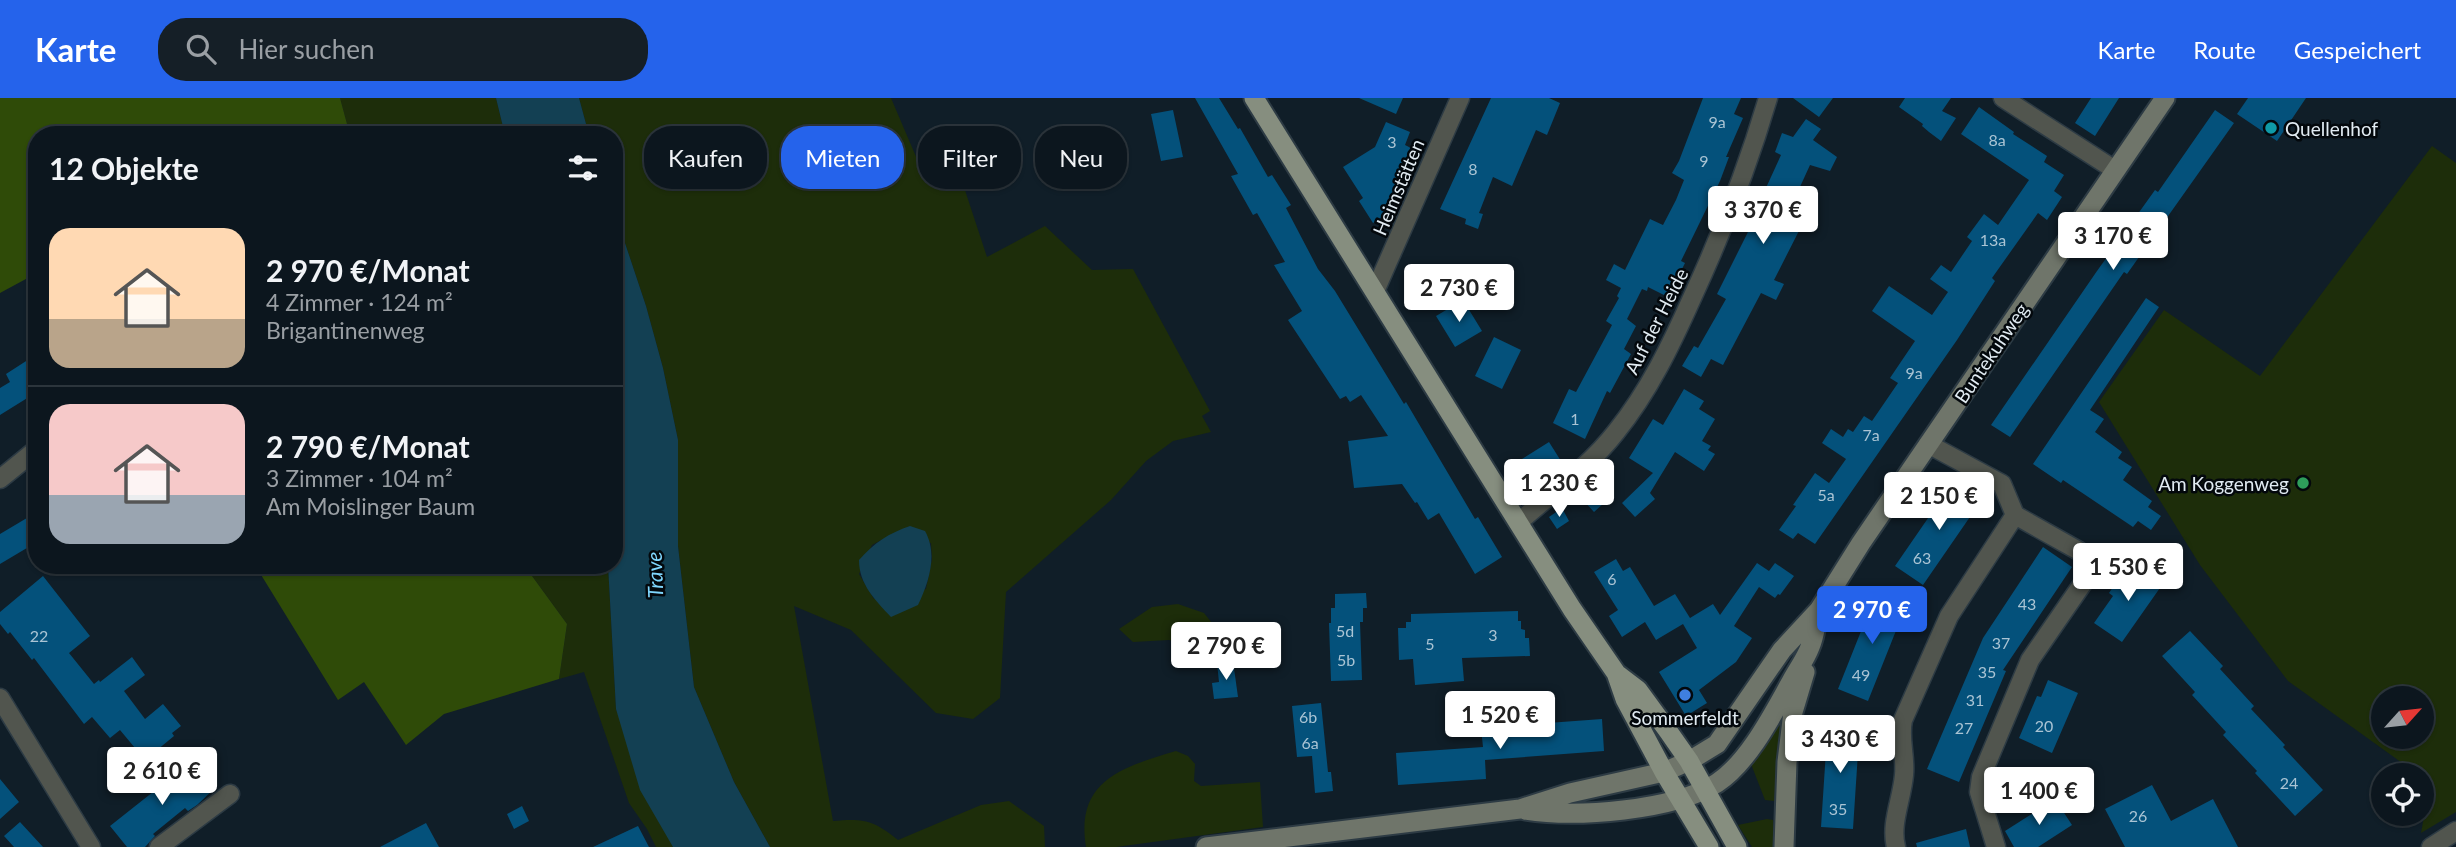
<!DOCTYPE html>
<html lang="de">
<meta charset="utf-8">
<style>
:root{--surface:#0c161e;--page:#151f27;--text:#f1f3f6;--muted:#9a9fa4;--line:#2c353c;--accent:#2563eb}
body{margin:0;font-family:Lato,sans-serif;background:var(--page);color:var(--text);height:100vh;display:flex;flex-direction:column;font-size:26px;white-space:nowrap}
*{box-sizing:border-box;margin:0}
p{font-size:23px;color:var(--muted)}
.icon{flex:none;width:38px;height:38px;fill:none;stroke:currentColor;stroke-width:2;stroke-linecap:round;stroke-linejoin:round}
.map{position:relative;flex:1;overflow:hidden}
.details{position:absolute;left:28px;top:28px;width:595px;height:448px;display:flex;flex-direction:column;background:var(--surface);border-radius:28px;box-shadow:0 2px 5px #0004,0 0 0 2px var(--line)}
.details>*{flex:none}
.hud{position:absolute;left:644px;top:28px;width:665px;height:63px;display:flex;gap:14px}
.needle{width:46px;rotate:63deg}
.controls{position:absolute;left:2371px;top:588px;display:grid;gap:14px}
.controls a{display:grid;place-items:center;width:63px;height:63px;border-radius:50%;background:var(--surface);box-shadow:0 2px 5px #0004,0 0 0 2px var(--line);font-size:35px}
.price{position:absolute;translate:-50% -60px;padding:0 16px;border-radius:7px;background:#fff;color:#222;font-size:23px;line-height:46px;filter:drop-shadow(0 2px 4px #0008)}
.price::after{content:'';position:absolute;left:50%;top:42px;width:21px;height:16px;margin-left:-10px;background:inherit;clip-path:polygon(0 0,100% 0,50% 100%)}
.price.on{background:var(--accent);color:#fff}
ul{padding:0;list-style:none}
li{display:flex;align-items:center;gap:21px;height:175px;padding:0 21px}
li+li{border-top:2px solid var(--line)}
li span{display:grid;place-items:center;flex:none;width:196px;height:140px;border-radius:21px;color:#555}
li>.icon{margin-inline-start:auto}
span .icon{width:84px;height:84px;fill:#fffc;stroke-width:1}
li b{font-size:30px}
h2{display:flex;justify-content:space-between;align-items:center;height:84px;padding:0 21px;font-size:30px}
.pill{padding:0 24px;border-radius:28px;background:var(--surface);box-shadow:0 2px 5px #0004,0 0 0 2px var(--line);font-size:24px;line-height:63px}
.pill.on{background:var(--accent);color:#fff}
header{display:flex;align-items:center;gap:42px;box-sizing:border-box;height:98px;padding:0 35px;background:var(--accent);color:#fff}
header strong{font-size:33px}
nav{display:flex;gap:38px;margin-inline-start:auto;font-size:24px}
.search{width:490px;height:63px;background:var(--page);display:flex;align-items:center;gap:18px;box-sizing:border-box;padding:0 24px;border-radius:28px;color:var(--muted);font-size:26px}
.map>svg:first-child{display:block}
</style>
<header>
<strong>Karte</strong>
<div class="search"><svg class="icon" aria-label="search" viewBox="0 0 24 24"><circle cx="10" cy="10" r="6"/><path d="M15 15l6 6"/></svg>Hier suchen</div>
<nav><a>Karte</a><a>Route</a><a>Gespeichert</a></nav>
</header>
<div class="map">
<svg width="2456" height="749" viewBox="0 0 2456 749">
<rect width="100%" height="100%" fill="#101e28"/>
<!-- green -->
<path fill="#1d2d0a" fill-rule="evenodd" d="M340 0H496L505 37H350Z
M579 0H891L917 61 960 77 987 159 1045 128 1092 172 1133 171 1210 313 1202 318 1211 334 1173 343 1146 363 1111 402 1006 494 1000 600 973 621 936 615 851 532 794 508 833 723C863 720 874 722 898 742L981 707 1009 703 1044 728 1045 749H770L734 684 694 589 678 448V342L663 270 646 208 614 112V37H589ZM883 441 931 445 932 461 926 491 874 501 859 476 872 447Z
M2432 48 2456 65V714L2421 735 2430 685 2288 583 2200 467 2099 304 2164 212 2260 278ZM2384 600H2422V639H2384Z
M524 467H608L616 611 673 749H656L647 731 629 705 584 574 559 581 567 526Z
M1178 506 1204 515 1216 530 1213 539 1204 548H1192L1169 542 1133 544 1119 531 1152 509Z
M1780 624 1781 626 1774 703 1765 702 1751 666Z
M1176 653 1188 658 1195 666 1194 683 1201 688 1260 684 1263 729 1116 749H1086C1075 682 1123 669 1176 653Z
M1767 721 1773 722 1775 749H1752L1738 727Z"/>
<!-- forest -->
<path fill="#2f4b08" d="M0 0H340L350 37H37V175L0 195Z
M255 467H524L567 526 559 581 444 616 406 647 364 584 338 602Z"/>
<!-- water -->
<path fill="#134053" d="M496 0H579L589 37H505Z
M614 112 646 208 663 270 678 342V448L694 589 734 684 770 749H673L640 692 616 611 608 467H614Z
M910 428 925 433C938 456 929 484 918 507L891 519C875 502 859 486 859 462 874 445 889 435 910 428Z"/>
<!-- building -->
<path fill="#04517b" d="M1195 0H1219L1238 31 1240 30 1268 79 1272 77 1291 107 1286 110 1318 171 1335 193 1404 306 1406 304 1475 421 1478 419 1502 459 1475 476 1439 415 1428 422 1417 404 1415 405 1402 386 1354 390 1348 343 1388 338 1361 297 1350 304 1346 298 1340 301 1288 222 1302 213 1274 167 1285 164 1257 115 1253 117 1231 78 1238 76Z
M1359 0H1403L1396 16Z
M1491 0H1549L1560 5 1547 37 1536 32 1512 88 1493 79 1479 115 1483 116 1478 131 1465 126 1466 121 1440 111Z
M1703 0H1741L1734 16 1743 20 1726 59H1729L1720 83 1681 163 1685 165 1668 199 1648 189 1647 193 1642 191 1627 221 1636 228 1624 251 1631 256 1610 295 1607 293 1585 341 1553 325 1569 291 1576 294 1612 227 1606 223 1619 200 1617 198 1621 190 1606 182 1614 166 1625 172 1650 121 1663 127 1676 102 1684 82 1672 75 1679 63Z
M1793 0H1833L1819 19Z
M1905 0H1951L1942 13 1956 20 1941 43 1929 34 1922 28 1923 26 1899 9Z
M2091 0H2119L2095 38 2075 25Z
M2248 0H2306L2277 43 2237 16Z
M1979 9 2014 34 2013 36 2047 58 2044 64 2064 77 2054 93 2062 99 2047 122 2038 115 1992 180 1995 183 1957 242 1815 446 1798 435 1793 441 1779 432 1796 408 1793 407 1815 375 1829 385 1846 361 1822 345 1831 331 1843 339 1848 331 1853 334 1864 318 1872 323 1898 285 1890 280 1915 243 1872 213 1889 188 1932 217 1948 194 1930 181 1941 167 1951 174 1972 143 1967 139 1984 116 1998 127 2029 82 1961 36Z
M1173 12 1183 59 1161 63 1151 16Z
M2215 12 2234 25 2127 176 2124 174 2010 339 1991 327 2097 173 2155 92 2158 94Z
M1806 21 1821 31 1813 42 1837 59 1830 73 1810 67 1794 102 1805 107 1798 122 1803 125 1774 182 1784 186 1776 202 1761 195 1723 267 1711 261 1701 279 1682 268 1694 248 1698 250 1726 201 1717 196 1768 94 1765 92 1781 57 1775 54 1782 35 1793 39Z
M1386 24 1410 34 1405 47 1415 52 1396 94 1393 96 1387 116 1373 125 1359 103 1363 100 1343 69 1375 49Z
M2146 200 2159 209 2090 312 2104 321 2095 334 2122 354 2118 360 2132 369 2123 382 2152 403 2148 409 2161 418 2151 432 2138 423 2133 429 2063 382 2061 385 2033 366Z
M1463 202 1482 233 1455 249 1436 218Z
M1494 239 1521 252 1502 291 1475 278Z
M37 256V294L0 317V290L10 284 6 276Z
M1684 291 1704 303 1699 311 1715 321 1702 343 1711 348 1708 352 1715 356 1704 373 1675 354 1650 395 1655 401 1635 419 1622 405 1653 375 1629 360 1653 321 1663 327Z
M1549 344 1561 363 1535 380 1522 361Z
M1955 381 1983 400 1923 487 1895 468Z
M1602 385 1613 397 1594 414 1583 402Z
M1562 410 1569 423 1557 431 1549 419Z
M37 414V444L0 466V436Z
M2043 449 2072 469 2003 572 2006 573 1959 684 1927 671 1983 540Z
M1616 461 1623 473 1630 469 1654 508 1675 496 1690 520 1713 506 1720 517 1757 465 1769 473 1775 465 1794 478 1780 497 1778 496 1775 500 1759 489 1734 528 1752 540 1736 564 1699 592 1707 605 1686 618 1659 574 1697 550 1683 526 1656 542 1645 524 1622 539 1609 518 1618 512 1594 474Z
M2134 467 2162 487 2122 544 2094 525 2113 498 2109 495 2117 483 2121 486Z
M43 478 90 538 69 555 94 586 99 582 100 584 132 559 145 577 124 593 145 621 163 606 181 628 172 635 174 638 145 662 120 632 110 640 92 619 84 626 34 560 32 562 10 534 8 536 0 526V514Z
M1877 493 1907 505 1868 603 1838 591Z
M1366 495 1367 510H1363V524H1360L1362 582 1331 583 1329 525H1331V510H1335V496Z
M1518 513V523H1521V531L1525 532V540H1529L1530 558 1462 560 1464 583 1415 587 1413 561 1399 562 1398 530H1406V524H1411V516Z
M2190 533 2223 568 2220 571 2254 608 2251 611 2285 647 2283 649 2323 692 2295 718 2255 675 2257 673 2223 637 2226 634 2192 597 2195 594 2162 558Z
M1233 563 1238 599 1214 601 1212 585 1219 584 1217 565Z
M2048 582 2078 595 2052 655 2019 640 2037 598 2041 599Z
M1321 605 1328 674H1331L1333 693 1315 695 1312 658 1297 659 1292 608Z
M1602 621 1604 653 1485 662 1486 681 1398 687 1396 655 1483 649 1481 630Z
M1828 622 1860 624 1853 731 1821 729Z
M187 667 199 681 206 675 217 688 197 707 188 713 185 710 153 736 155 738 145 749H127L110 728Z
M0 681 19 704 0 721Z
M2152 687 2171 723 2213 701 2238 749H2125L2105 711Z
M2055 701 2072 727 2038 749H2014L2005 733Z
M522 708 529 723 514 731 507 716Z
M20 724 43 749H14L4 738Z
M426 725 439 749H380Z
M638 728 649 749H593Z
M1966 731 1970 749H1917L1916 745Z"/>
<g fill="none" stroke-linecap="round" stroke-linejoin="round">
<defs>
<path id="minor" d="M2003 0 2115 72
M1375 193 1460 0
M0 381 37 351
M1518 425C1551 395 1588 370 1616 334 1649 293 1671 247 1692 200 1722 135 1748 68 1768 0
M0 600 91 749
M159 749 230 696
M1896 749C1890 726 1902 701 1904 677 1906 658 1899 641 1903 622L1949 518 2015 417 2002 386 1928 346
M1996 749 1979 694 1981 679 2030 562 2090 475V463L2079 453 2015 417
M2431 749 2456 733"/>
<path id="secondary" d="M1525 712C1576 720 1673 713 1717 685 1749 664 1774 614 1792 582 1798 571 1806 560 1810 549 1815 538 1816 524 1819 513
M1206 749 1520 711 1570 695 1664 674 1689 663 1717 646 1782 552 1819 512 1861 445 2165 0
M1784 749 1787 664 1793 614 1805 574"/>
<path id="primary" d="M1254 0 1572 511 1616 575 1625 601 1664 674 1709 749
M1617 576 1638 592 1668 633 1689 663 1737 749"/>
</defs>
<!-- minor casing -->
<use href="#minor" stroke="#2d3b44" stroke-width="21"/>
<!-- secondary casing -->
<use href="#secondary" stroke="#2d3b44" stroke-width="23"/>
<!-- primary casing -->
<use href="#primary" stroke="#2d3b44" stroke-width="23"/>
<!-- minor -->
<use href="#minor" stroke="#51554e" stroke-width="18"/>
<!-- secondary -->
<use href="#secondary" stroke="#6f756a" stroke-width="19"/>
<!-- primary -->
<use href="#primary" stroke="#868e7f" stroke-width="19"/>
</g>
<!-- markers -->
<circle fill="#0f9aa8" stroke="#03080c" stroke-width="2.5" cx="2271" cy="30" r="7"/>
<circle fill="#2e9e5b" stroke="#03080c" stroke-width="2.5" cx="2303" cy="385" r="7"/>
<circle fill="#3f7fe0" stroke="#03080c" stroke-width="2.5" cx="1685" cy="597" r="7"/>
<g text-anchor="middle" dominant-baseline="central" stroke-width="5" stroke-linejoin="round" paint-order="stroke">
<!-- number labels -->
<g font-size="16" fill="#aac4d4">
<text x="1717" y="23">9a</text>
<text x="1997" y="41">8a</text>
<text x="1392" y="43">3</text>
<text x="1704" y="62">9</text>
<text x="1473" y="70">8</text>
<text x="1993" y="141">13a</text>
<text x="1914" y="274">9a</text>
<text x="1575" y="320">1</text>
<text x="1871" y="336">7a</text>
<text x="1826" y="396">5a</text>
<text x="1922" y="459">63</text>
<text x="1612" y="480">6</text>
<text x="2027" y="505">43</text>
<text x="1345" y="532">5d</text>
<text x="1493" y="536">3</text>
<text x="39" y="537">22</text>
<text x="2001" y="544">37</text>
<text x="1430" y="545">5</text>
<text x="1346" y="561">5b</text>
<text x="1987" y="573">35</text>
<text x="1861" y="576">49</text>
<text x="1975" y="601">31</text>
<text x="1308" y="618">6b</text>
<text x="2044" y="627">20</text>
<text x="1964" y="629">27</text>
<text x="1310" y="644">6a</text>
<text x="2289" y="684">24</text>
<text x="1838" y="710">35</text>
<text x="2138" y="717">26</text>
</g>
<!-- poi labels -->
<g font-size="19" fill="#e1ebf2" stroke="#03080c" text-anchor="start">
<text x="2285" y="30">Quellenhof</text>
<text x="2289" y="385" text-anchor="end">Am Koggenweg</text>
<text x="1685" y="619" text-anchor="middle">Sommerfeldt</text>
</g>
<!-- street labels -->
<g font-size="19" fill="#e1ebf2" stroke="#03080c">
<text transform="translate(1398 89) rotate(-67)">Heimstätten</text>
<text transform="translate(1656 223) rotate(-63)">Auf der Heide</text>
<text transform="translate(1991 255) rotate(-56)">Buntekuhweg</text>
</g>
<!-- water labels -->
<g font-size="21" font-style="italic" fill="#7fd6fd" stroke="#03080c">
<text transform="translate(654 477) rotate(-92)">Trave</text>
</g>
</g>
</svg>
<div class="controls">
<a><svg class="needle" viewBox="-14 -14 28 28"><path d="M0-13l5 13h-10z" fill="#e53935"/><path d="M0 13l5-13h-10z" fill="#9a9fa4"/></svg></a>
<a><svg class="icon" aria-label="locate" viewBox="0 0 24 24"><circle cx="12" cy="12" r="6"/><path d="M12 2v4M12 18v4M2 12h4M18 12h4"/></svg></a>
</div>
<b class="price" style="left:1763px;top:148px">3 370 €</b>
<b class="price" style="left:2113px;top:174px">3 170 €</b>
<b class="price" style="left:1459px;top:226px">2 730 €</b>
<b class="price" style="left:1559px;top:421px">1 230 €</b>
<b class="price" style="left:1939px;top:434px">2 150 €</b>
<b class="price" style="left:2128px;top:505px">1 530 €</b>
<b class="price on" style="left:1872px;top:548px">2 970 €</b>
<b class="price" style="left:1226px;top:584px">2 790 €</b>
<b class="price" style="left:1500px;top:653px">1 520 €</b>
<b class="price" style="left:1840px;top:677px">3 430 €</b>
<b class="price" style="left:162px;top:709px">2 610 €</b>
<b class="price" style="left:2039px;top:729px">1 400 €</b>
<div class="hud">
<a class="pill">Kaufen</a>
<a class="pill on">Mieten</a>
<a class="pill">Filter</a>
<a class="pill">Neu</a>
</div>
<section class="details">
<h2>12 Objekte<svg class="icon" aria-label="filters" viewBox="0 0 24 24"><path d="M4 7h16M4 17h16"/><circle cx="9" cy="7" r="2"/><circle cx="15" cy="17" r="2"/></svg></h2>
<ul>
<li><span style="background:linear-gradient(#ffd9b3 65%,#b9a48a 0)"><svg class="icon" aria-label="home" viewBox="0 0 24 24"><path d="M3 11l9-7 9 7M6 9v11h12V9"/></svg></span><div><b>2 970 €/Monat</b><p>4 Zimmer · 124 m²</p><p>Brigantinenweg</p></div></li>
<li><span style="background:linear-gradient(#f6c9c9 65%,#9aa5b1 0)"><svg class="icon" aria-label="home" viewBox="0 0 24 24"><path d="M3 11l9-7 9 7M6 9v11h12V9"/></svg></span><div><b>2 790 €/Monat</b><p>3 Zimmer · 104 m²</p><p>Am Moislinger Baum</p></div></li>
</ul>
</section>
</div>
